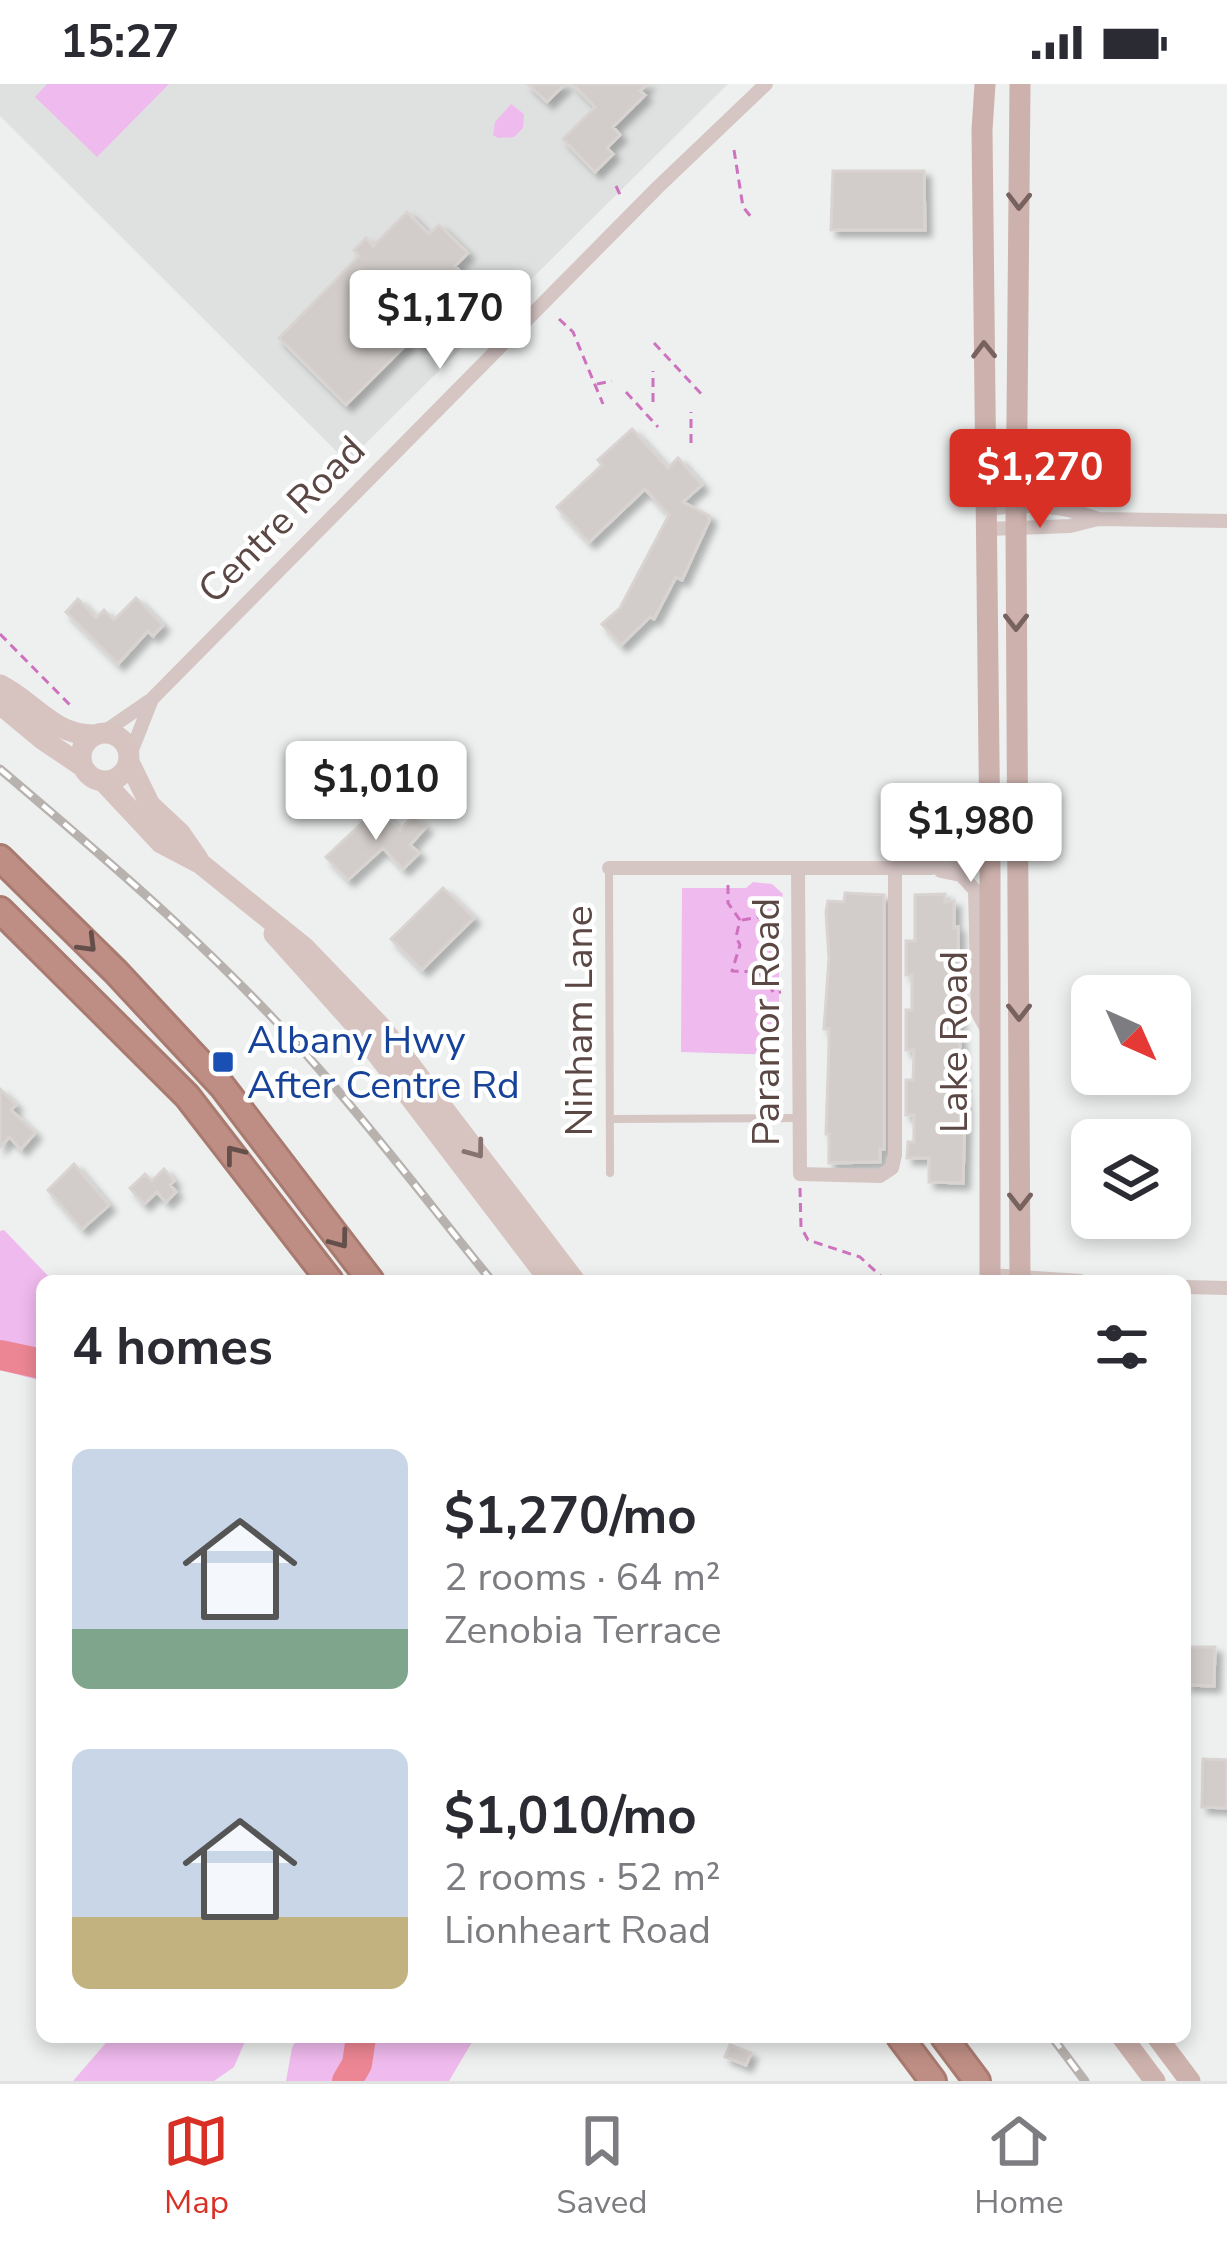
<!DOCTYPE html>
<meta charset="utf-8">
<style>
:root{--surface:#fff;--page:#f2f2f3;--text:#2b2b33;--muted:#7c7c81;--line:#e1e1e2;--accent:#d93025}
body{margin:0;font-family:"Nunito Sans",sans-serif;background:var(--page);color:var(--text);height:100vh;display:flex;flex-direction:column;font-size:45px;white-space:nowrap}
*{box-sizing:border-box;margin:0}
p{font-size:39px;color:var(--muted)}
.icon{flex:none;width:66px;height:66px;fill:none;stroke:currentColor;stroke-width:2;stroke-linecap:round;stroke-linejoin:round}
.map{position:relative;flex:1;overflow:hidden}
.panel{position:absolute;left:36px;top:1191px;width:1155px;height:768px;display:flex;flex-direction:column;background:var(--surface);border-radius:18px;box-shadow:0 6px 18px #0003}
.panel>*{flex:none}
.needle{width:78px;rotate:135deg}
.controls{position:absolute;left:1071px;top:891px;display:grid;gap:24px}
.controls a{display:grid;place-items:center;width:120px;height:120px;border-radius:18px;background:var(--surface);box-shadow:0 6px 18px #0003;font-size:60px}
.price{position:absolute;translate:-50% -102px;padding:0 27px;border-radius:12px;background:#fff;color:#222;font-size:39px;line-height:78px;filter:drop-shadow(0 3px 6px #0008)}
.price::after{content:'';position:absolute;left:50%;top:72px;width:36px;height:27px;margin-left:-18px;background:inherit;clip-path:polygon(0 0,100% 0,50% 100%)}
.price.on{background:var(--accent);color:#fff}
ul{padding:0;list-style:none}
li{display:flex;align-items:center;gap:36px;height:300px;padding:0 36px}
li span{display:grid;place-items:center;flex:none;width:336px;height:240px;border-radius:18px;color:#555}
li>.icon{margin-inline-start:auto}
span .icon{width:144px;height:144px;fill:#fffc;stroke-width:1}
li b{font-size:51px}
h2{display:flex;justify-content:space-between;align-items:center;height:144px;padding:0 36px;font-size:51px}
.status{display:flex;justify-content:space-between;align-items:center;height:84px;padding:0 60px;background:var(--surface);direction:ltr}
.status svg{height:33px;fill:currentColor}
.dock{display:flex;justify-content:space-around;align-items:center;height:168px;border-top:3px solid var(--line);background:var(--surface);font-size:33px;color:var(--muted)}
.dock a{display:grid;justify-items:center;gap:6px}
.dock .on{color:var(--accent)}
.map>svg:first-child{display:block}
</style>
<div class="status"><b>15:27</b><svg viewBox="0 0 49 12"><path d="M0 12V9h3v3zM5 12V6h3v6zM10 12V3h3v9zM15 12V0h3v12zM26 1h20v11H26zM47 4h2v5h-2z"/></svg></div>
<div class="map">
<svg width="1227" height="1997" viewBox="0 0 1227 1997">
<defs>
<filter id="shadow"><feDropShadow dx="6" dy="6" stdDeviation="3" flood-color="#0004"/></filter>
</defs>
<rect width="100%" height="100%" fill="#edf0ef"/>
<!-- education -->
<path fill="#dfe1e0" d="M0 0H728L347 378 0 32Z"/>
<!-- green -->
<path fill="#efbaed" d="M47 0H169L97 73 35 13Z
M511 20 524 30 523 44 514 53 498 54 493 51 495 38Z
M753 798 772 800 783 810 779 824V971L681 968 682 804H746Z
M4 1146 53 1197H42V1297L0 1286V1147Z
M111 1953H247L234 1983 214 1997H73Z
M298 1953H475L449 1997H286L292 1964Z"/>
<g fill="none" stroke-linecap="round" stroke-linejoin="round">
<!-- river -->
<path stroke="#ed8694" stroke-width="30" d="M0 1271 42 1280
M347 1997 357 1980 361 1953"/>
</g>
<!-- building -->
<path fill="#d2cdca" stroke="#d9d4d1" stroke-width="3" filter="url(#shadow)" d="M528 0H565L547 18Z
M573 0H647L640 7 645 11 613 43 620 51 607 64 613 70 595 88 563 55 595 23Z
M833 87H924L925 146H831Z
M407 128 429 150 439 141 468 169 455 182 460 187 434 214 443 222 429 236 437 244 420 261 413 254 346 321 279 254 359 172 354 166 366 154 373 162Z
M632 345 668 384 678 374 702 401 683 418 709 432V437L682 496 676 493 654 535 650 533 621 561 602 540 620 524 669 431 645 405 589 458 557 423 602 381 598 376Z
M136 514 163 541 153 552 148 547 118 580 66 528 78 515 96 534 104 526 114 536Z
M379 723 400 746 413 732 426 743 410 761 419 769 403 785 383 764 348 796 326 773Z
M443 804 474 834 422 886 391 855Z
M845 809 884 811V1065H880V1078L829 1079V1050H826L829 962V945H824L829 874 826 828 828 817 844 818Z
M945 810V818L954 817V844L958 843 959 949 965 1027 963 1099 929 1098V1074H907L908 1058H914V1031H906V996H913L914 966H906V926H912V891H906V857H915V811Z
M0 1005 16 1021 11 1026 35 1049 21 1065 9 1053 0 1063Z
M74 1080 109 1121 82 1145 48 1106Z
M164 1085 174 1097 170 1101 176 1108 166 1118 157 1108 144 1120 130 1104 145 1090 152 1097Z
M1190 1563H1215L1214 1602 1185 1601Z
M1203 1675 1227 1676V1724L1202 1723Z
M730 1961 751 1969 746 1981 725 1973Z"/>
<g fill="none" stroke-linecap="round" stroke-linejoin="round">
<defs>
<path id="highway" d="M0 774 116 888 222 1002 371 1197
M0 826 187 1012 330 1197
M900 1953 933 1997
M944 1953 977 1997"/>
</defs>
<!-- highway casing -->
<use href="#highway" stroke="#a97a6f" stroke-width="30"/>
<!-- path -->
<path stroke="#ce71be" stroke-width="3" stroke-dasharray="9 6" stroke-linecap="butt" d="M734 66 743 123 752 134
M616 102 622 115
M501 219 510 228
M559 235 573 248 603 320
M654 259 705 314
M597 300 612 297
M626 308 658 343
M653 318V287
M691 359V328
M0 550 71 622
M728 801V819L740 836 736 853 740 861 732 887 759 888 774 909 781 908
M742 836 782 829
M760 887 783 882
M800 1104 801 1143 808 1156 860 1173 886 1197"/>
<!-- lane -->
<path stroke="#d5c5c3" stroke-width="8" d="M609 786 610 1089
M610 1035 800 1034"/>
<!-- street -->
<path stroke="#d5c5c3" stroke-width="14" d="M986 425C1025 420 1062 420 1098 435
M987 445 1070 442 1098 435 1227 437
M104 648 152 615 658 103 766 0
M130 671 152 615
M609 784H930L963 778 990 764
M798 785 800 1090 880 1092 892 1084 895 1071V784
M941 787 961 791 975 806 978 929 986 944
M990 1191 1081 1197
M1185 1203 1227 1204"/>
<!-- secondary -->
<path stroke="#d7c3bf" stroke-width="21" d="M0 601C34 618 53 651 93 651
M0 620 42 655 82 682
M81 673a24 24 0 1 1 48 0a24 24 0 1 1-48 0Z
M129 678 150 721 180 749 198 775
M104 698 161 759 201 780 305 864 382 944 575 1197
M274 850 351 936 550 1197"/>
<!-- primary -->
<path stroke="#cdb1ac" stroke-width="21" d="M985 0 982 46 990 764V1197
M1020 0 1016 444 1020 1197
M1122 1953 1155 1997
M1157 1953 1190 1997"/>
<!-- highway -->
<use href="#highway" stroke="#be8e84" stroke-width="24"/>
<defs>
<path id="rail" d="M0 685C111 779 224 875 319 985 379 1053 434 1126 492 1197
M1052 1953 1085 1997"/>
</defs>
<!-- rail casing -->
<use href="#rail" stroke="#b8b2af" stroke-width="9"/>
<!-- rail -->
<use href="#rail" stroke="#fff" stroke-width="4.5" stroke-dasharray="14" stroke-linecap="butt"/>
</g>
<!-- one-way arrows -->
<defs><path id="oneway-chevron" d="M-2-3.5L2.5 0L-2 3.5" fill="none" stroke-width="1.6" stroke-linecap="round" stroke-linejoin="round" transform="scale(3)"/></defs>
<g stroke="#78625f">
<use href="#oneway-chevron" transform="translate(1019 117) rotate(91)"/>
<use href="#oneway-chevron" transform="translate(984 266) rotate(-91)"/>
<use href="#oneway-chevron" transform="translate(1016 538) rotate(90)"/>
<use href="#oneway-chevron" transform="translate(1019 928) rotate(90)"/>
<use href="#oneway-chevron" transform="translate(1020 1117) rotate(90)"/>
</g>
<g stroke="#654f4b">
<use href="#oneway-chevron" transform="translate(88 860) rotate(45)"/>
<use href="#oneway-chevron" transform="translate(234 1070) rotate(-128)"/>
<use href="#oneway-chevron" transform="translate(340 1156) rotate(53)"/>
</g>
<use stroke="#867370" href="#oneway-chevron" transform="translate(476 1066) rotate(53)"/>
<!-- markers -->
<rect fill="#1a4fb4" stroke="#fff" stroke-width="4.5" x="211" y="966" width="24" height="24" rx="6"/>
<g text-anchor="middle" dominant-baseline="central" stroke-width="9" stroke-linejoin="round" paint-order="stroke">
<!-- street labels -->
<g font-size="39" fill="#5b4845" stroke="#fff">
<text transform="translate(282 436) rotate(-45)">Centre Road</text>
<text transform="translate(579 937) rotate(-90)">Ninham Lane</text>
<text transform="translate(766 938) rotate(-90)">Paramor Road</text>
<text transform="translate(954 958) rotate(-90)">Lake Road</text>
</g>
<!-- transit labels -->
<g font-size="39" fill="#164399" stroke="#fff" text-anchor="start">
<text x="247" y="956">Albany Hwy<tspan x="247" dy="45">After Centre Rd</tspan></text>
</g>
</g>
</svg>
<div class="controls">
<a><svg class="needle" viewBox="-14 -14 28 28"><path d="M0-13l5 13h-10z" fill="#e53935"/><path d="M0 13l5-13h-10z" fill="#7c7c81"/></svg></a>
<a><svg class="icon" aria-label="layers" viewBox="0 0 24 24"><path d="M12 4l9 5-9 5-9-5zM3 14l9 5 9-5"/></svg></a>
</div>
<b class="price" style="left:440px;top:288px">$1,170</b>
<b class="price on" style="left:1040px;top:447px">$1,270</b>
<b class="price" style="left:376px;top:759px">$1,010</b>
<b class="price" style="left:971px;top:801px">$1,980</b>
<section class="panel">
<h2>4 homes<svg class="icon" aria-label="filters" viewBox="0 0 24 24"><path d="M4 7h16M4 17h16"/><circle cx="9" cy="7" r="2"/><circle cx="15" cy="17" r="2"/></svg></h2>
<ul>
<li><span style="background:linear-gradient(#c9d6e8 75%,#7fa58c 0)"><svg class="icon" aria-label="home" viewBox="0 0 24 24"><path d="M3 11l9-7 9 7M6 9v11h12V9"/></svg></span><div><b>$1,270/mo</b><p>2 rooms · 64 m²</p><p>Zenobia Terrace</p></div></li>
<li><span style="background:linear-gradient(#c9d6e8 70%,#c2b280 0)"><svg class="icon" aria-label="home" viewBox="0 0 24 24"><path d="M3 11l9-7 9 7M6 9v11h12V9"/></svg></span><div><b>$1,010/mo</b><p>2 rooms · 52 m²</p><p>Lionheart Road</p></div></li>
</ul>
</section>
</div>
<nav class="dock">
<a class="on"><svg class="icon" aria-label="map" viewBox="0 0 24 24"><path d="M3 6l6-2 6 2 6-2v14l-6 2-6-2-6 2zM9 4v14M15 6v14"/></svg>Map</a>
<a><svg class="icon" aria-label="saved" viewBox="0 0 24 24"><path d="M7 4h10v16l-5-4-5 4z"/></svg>Saved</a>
<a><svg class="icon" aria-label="home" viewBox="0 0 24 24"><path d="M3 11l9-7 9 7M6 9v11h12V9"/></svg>Home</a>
</nav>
